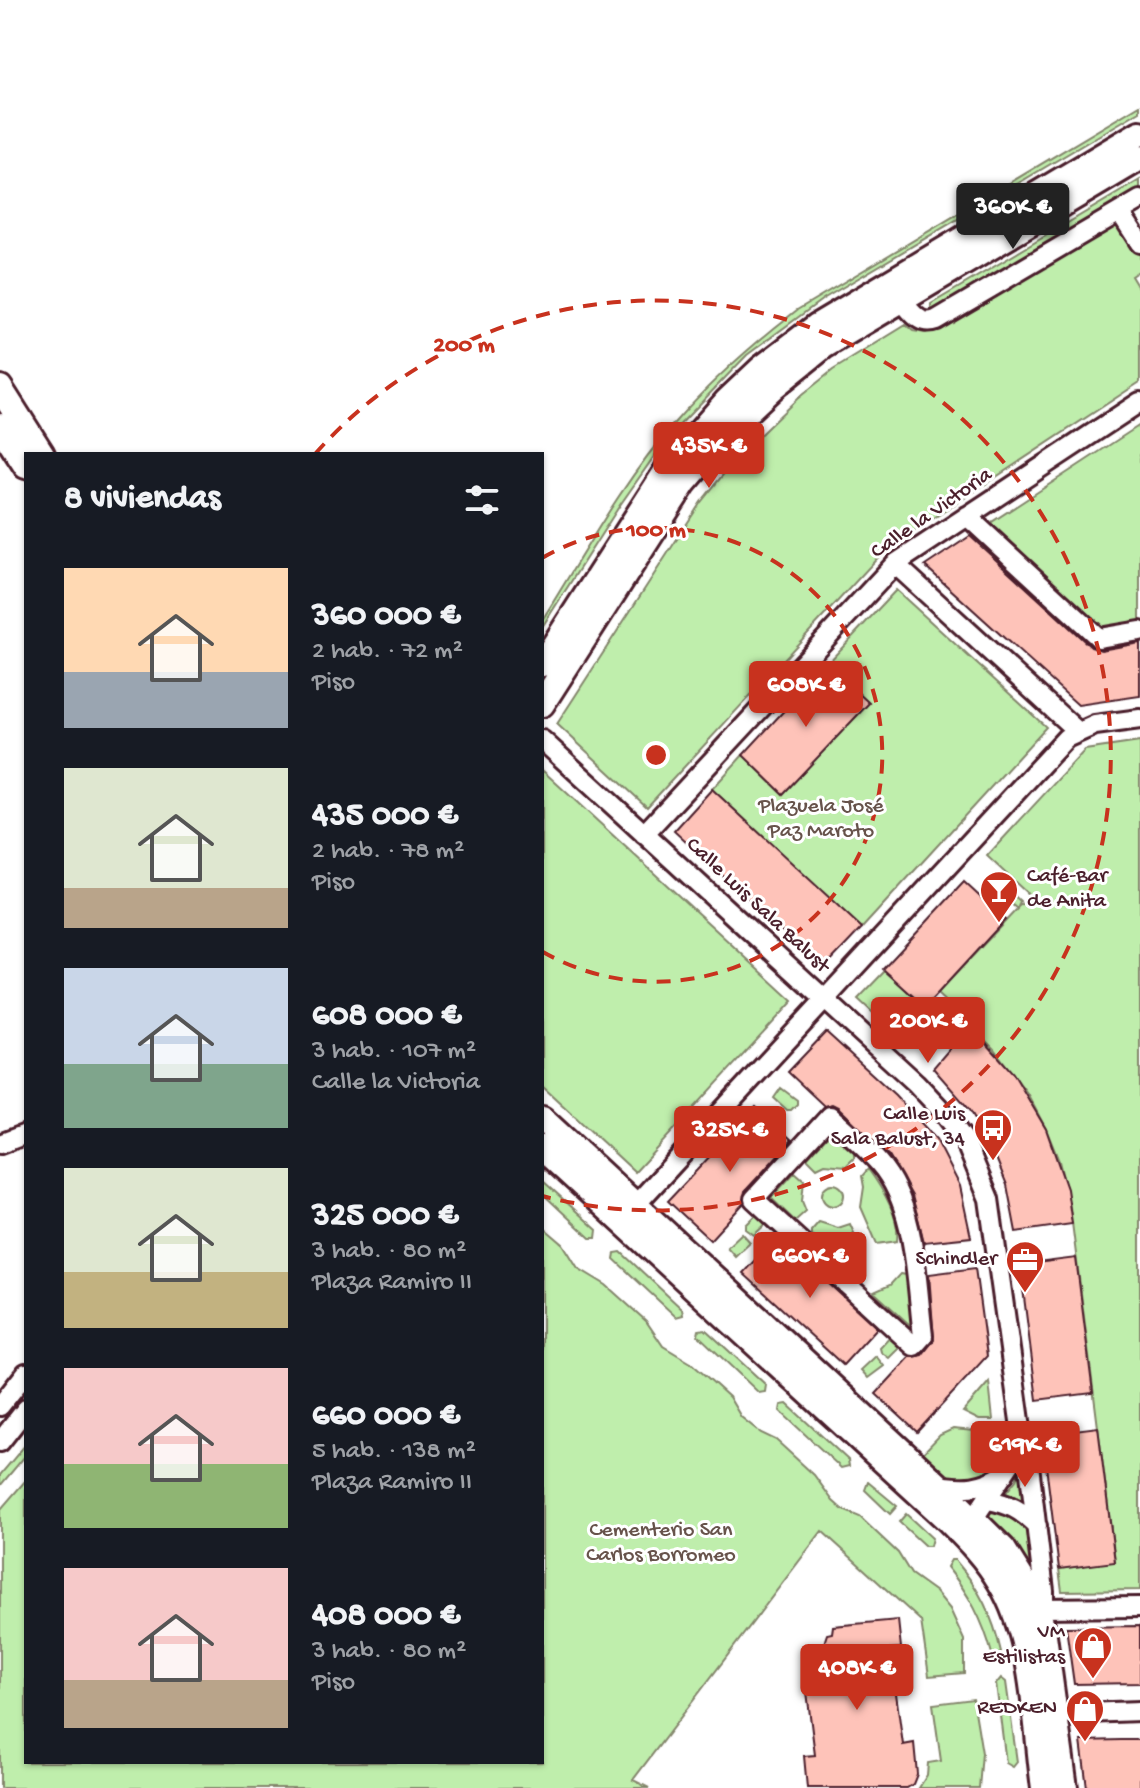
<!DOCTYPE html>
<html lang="es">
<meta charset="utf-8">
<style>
:root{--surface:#171b24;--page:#20242c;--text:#f1f3f6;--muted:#9ea1a6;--accent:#c8321e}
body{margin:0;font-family:"Gochi Hand",sans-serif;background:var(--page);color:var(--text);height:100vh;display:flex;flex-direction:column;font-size:30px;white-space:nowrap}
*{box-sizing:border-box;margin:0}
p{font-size:26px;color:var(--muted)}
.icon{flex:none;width:44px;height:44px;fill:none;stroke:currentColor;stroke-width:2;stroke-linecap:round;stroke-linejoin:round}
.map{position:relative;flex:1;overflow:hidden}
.drawer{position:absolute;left:24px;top:452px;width:520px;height:1312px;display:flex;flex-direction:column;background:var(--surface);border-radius:0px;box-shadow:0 2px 6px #0004}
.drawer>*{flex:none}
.price{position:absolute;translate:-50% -68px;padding:0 18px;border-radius:8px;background:var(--accent);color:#fff;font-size:26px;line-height:52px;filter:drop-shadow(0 2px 4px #0008)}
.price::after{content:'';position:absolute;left:50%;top:48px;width:24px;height:18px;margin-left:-12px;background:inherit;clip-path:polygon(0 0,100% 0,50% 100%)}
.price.on{background:#222;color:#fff}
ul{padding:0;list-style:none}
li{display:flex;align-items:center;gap:24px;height:200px;padding:0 40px}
li span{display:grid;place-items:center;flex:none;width:224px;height:160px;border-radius:0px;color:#555}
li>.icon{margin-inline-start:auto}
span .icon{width:96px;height:96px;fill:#fffc;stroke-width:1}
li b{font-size:34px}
h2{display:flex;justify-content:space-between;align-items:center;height:96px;padding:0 40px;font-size:34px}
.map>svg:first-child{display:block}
</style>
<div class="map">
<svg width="1140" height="1788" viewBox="0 0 1140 1788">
<rect width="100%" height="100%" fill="#fff"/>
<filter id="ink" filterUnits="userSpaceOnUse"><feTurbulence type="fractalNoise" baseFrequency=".0125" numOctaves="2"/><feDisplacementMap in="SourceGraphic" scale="16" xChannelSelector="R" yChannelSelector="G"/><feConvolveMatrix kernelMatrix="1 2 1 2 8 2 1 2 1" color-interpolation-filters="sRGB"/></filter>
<g filter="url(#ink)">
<!-- green -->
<path fill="#bfeeac" stroke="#84866c" stroke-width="2" d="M1140 105V111L823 299 747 355 667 438 620 505 542 627V620C584 553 623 481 675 422 712 380 753 344 797 310Z
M1140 180V191L935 311 931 310V304Z
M1118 220 1140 255V270L1131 276 1140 291V382L884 551 647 807 557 724 701 502 738 456 797 399 833 370 906 325 913 331 926 333Z
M1140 425V640L1095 647 972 535Z
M896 590 1046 727 862 928 712 789 743 755 783 794 869 703 827 664Z
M1140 742V1590L1062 1591 1059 1569 1115 1561 1070 1207 1059 1161 1046 1129 1027 1093 994 1049 958 1013 944 1029 935 1023V1020L946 1007H951L937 994 1017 909 1000 894 1007 889 1020 901 1018 907 1030 896 987 856 1085 750Z
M542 770 793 1001 635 1172 542 1086Z
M885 971 925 1007 898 1036 858 999Z
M781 1088 797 1100V1104L791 1110H787L774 1098Z
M830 1133 854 1153V1158L846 1166 825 1164 817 1168 807 1158Z
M868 1169C882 1188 900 1217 897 1241L877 1244 861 1207 864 1187 862 1176Z
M795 1172 804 1180 802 1201 806 1211 795 1221 771 1198Z
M542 1180 597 1230 596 1238H590L542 1193Z
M822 1195a11 11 0 1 1 22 0a11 11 0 1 1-22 0Z
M758 1213 769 1221 754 1235 746 1229V1225Z
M819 1222 838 1228 850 1224 860 1247 847 1267 811 1234V1231Z
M542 1226 563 1244 578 1268 606 1285 646 1321 663 1346 691 1363 707 1377 729 1397 741 1417 761 1433 776 1440 814 1475 833 1501 843 1510 860 1517 898 1553 911 1574 936 1592 950 1609 964 1640V1673L929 1676 921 1621 822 1531 633 1780 649 1788H0V1510L26 1480V1762H542Z
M742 1233 750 1242 735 1256 727 1247Z
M621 1252 682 1309 683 1315 676 1317 614 1259 615 1253Z
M900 1274 907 1275 913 1325 911 1326 874 1292 890 1285Z
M705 1329 766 1385 765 1392 759 1393 698 1335 699 1330Z
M892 1335 903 1344 889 1358 881 1352 880 1348Z
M876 1356 884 1366 868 1378 861 1370Z
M989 1382 993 1420H979L963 1412Z
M787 1404 848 1460 849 1466 841 1468 780 1411 781 1405Z
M953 1429 995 1433 1011 1431 1008 1453 999 1467 979 1480 948 1478 920 1456 940 1435Z
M26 1444V1455L0 1486V1475Z
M1021 1467 1023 1502 1005 1494 1016 1480Z
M868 1482 897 1506 890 1514 865 1490Z
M1000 1509C1034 1519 1032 1553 1035 1583L1009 1539 987 1515 992 1510Z
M906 1514 932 1538 930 1546H925L899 1522Z
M951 1560H955C979 1588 993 1616 1001 1652L999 1655 992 1654C983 1620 969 1594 947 1567Z
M1001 1678 1006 1682 1017 1762 1013 1767 1006 1763 996 1684Z
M973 1699 982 1753 979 1788H919L927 1775 928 1763 941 1761 933 1704Z"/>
<!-- building -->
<path fill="#fec3b9" stroke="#4a1f2b" stroke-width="2" d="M970 536 1091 647 1101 650 1140 643V696L1078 705 925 566Z
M827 664 869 703 783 794 743 755Z
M712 789 862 928 823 969 674 831Z
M964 882 1005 920 925 1007 883 969Z
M970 1025 1013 1073 1046 1129 1067 1189 1072 1224 1016 1232 1007 1185 994 1153 970 1110 933 1068Z
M826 1032 895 1095 936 1139 960 1186 971 1237 924 1242 912 1196 889 1156 838 1107 832 1104 824 1106 788 1072Z
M756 1107 792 1140 745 1191 743 1204 710 1240 668 1201Z
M777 1236 877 1328 843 1365 743 1273Z
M1076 1258 1093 1393 1037 1400 1020 1265Z
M975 1268 987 1356 917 1432 876 1394 910 1357 922 1355 934 1340 929 1274Z
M1098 1427 1115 1562 1059 1569 1042 1434Z
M898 1620 901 1648 890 1649 903 1745 914 1743 917 1774 913 1784 907 1788H807L804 1756 815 1755 803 1660 828 1657 825 1640 827 1634 832 1633 833 1626Z
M1140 1626V1683L1074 1684 1066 1627Z
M1121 1740H1140V1788H1087L1081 1741Z"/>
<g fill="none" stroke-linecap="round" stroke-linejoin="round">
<defs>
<path id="street" d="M1120 212 1140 243
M892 293C909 303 915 328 936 320L1140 200
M967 516 1099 638 1140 631
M895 564 1077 731
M542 740 916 1083 945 1114 965 1141 989 1199 1021 1428 1027 1448 1044 1591V1599L1038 1608
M644 834 895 564 1140 402
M830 1116C846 1131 864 1146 879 1163 917 1206 916 1282 923 1336L914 1346 754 1199Z
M0 1144 26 1134
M628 1213 1066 738 1095 725 1140 719
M0 1406 26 1373
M0 1442 26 1409
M938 1485C964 1489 982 1489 1004 1474
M988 1500C1010 1504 1021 1510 1037 1526
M970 1532 974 1518 1013 1460 1020 1431
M1038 1608 1140 1607
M1056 1714 1140 1711"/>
<path id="secondary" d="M0 388 42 454
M0 426 26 466
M542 664 669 467 727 401 762 368 817 326 1140 133
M542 704 684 483 740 418 773 387 824 346 1140 158
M542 1119 938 1485 1003 1549 1030 1592 1043 1628 1065 1788
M542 1148 948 1520C967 1539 986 1558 1000 1582 1035 1639 1035 1723 1044 1788"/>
</defs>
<!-- street casing -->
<use href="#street" stroke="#4a1f2b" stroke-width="24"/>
<!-- secondary casing -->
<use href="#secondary" stroke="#4a1f2b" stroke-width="30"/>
<!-- street -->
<use href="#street" stroke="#fff" stroke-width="18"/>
<!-- secondary -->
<use href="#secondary" stroke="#fff" stroke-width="24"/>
</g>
</g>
<!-- distance rings -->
<g fill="none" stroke="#c8321e" stroke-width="4" stroke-dasharray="14 10">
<path d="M542 558A227 227 0 1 1 543 952"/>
<path d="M315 454A455 455 0 1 1 542 1196"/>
</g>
<!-- icons -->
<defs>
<symbol id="bar-pin" viewBox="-11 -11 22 30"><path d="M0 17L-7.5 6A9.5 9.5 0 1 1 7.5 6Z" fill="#c8321e" stroke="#fff"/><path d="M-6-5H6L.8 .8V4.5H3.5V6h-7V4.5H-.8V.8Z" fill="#fff"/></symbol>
<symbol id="bus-pin" viewBox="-11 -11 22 30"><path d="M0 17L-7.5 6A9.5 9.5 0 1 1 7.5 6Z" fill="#c8321e" stroke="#fff"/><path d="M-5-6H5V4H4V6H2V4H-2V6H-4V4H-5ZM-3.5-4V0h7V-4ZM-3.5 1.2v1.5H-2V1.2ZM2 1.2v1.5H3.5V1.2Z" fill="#fff"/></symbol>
<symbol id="office-pin" viewBox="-11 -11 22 30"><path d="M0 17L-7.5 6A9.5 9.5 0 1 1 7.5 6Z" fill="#c8321e" stroke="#fff"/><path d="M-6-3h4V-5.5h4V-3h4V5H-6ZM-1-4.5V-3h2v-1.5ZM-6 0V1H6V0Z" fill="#fff"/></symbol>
<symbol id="shop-pin" viewBox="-11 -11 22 30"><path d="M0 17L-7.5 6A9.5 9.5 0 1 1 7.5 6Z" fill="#c8321e" stroke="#fff"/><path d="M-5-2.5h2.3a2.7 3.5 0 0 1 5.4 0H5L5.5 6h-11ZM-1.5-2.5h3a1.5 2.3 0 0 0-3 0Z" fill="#fff"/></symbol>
</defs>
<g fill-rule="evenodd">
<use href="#bar-pin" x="977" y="868" width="44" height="60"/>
<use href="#bus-pin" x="971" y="1106" width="44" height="60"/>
<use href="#office-pin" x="1003" y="1238" width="44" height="60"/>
<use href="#shop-pin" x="1071" y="1624" width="44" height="60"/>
<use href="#shop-pin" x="1063" y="1687" width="44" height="60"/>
</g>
<g text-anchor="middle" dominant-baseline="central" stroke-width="6" stroke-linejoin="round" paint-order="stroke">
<!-- street labels -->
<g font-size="22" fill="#4a1f2b" stroke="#fff">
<text transform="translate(932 514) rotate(-35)">Calle la Victoria</text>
<text transform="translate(757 906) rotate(43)">Calle Luis Sala Balust</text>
</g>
<!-- park labels -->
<g font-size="22" fill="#67534b" stroke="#fff">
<text x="821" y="807">Plazuela José<tspan x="821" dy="25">Paz Maroto</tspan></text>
<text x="661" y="1531">Cementerio San<tspan x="661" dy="25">Carlos Borromeo</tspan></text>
</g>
<!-- poi labels -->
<g font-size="22" fill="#4a1f2b" stroke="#fff" text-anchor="end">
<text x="1027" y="877" text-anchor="start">Café-Bar<tspan x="1027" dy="25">de Anita</tspan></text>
<text x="965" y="1115">Calle Luis<tspan x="965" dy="25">Sala Balust, 34</tspan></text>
<text x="997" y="1260">Schindler</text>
<text x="1065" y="1633">VM<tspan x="1065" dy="25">Estilistas</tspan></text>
<text x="1057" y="1709">REDKEN</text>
</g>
</g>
<circle cx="656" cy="755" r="12" fill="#c8321e" stroke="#fff" stroke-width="4"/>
<g font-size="24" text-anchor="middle" font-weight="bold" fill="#c8321e" stroke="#fff" stroke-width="6" stroke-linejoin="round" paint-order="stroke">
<text x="464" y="351">200 m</text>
<text x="656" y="536">100 m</text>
</g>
</svg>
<b class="price on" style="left:1013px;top:251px">360K €</b>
<b class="price" style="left:709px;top:490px">435K €</b>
<b class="price" style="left:806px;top:729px">608K €</b>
<b class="price" style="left:928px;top:1065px">200K €</b>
<b class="price" style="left:730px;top:1174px">325K €</b>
<b class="price" style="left:810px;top:1300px">660K €</b>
<b class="price" style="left:1025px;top:1489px">619K €</b>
<b class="price" style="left:857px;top:1712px">408K €</b>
<section class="drawer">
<h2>8 viviendas<svg class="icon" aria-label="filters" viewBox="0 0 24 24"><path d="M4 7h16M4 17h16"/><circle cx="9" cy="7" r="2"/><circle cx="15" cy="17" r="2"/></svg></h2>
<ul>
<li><span style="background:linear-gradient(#ffd9b3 65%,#9aa5b1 0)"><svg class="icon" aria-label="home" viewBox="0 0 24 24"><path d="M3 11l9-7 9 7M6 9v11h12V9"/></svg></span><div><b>360 000 €</b><p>2 hab. · 72 m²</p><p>Piso</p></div></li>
<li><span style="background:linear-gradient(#dfe7d0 75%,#b9a48a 0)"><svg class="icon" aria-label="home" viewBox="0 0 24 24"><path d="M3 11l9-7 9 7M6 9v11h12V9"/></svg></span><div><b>435 000 €</b><p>2 hab. · 78 m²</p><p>Piso</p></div></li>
<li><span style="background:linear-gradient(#c9d6e8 60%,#7fa58c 0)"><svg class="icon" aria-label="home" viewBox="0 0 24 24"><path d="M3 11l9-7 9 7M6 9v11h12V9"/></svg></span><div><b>608 000 €</b><p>3 hab. · 107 m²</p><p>Calle la Victoria</p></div></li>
<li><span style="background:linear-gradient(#dfe7d0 65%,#c2b280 0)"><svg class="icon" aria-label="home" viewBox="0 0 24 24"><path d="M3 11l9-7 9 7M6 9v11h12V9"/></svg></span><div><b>325 000 €</b><p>3 hab. · 80 m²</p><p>Plaza Ramiro II</p></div></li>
<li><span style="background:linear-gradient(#f6c9c9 60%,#8fb573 0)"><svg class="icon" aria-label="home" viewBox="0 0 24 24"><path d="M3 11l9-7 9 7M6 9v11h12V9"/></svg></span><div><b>660 000 €</b><p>5 hab. · 138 m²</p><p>Plaza Ramiro II</p></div></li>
<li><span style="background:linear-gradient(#f6c9c9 70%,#b9a48a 0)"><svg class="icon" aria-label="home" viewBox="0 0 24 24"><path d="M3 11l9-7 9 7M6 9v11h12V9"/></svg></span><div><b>408 000 €</b><p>3 hab. · 80 m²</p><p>Piso</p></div></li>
</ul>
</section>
</div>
